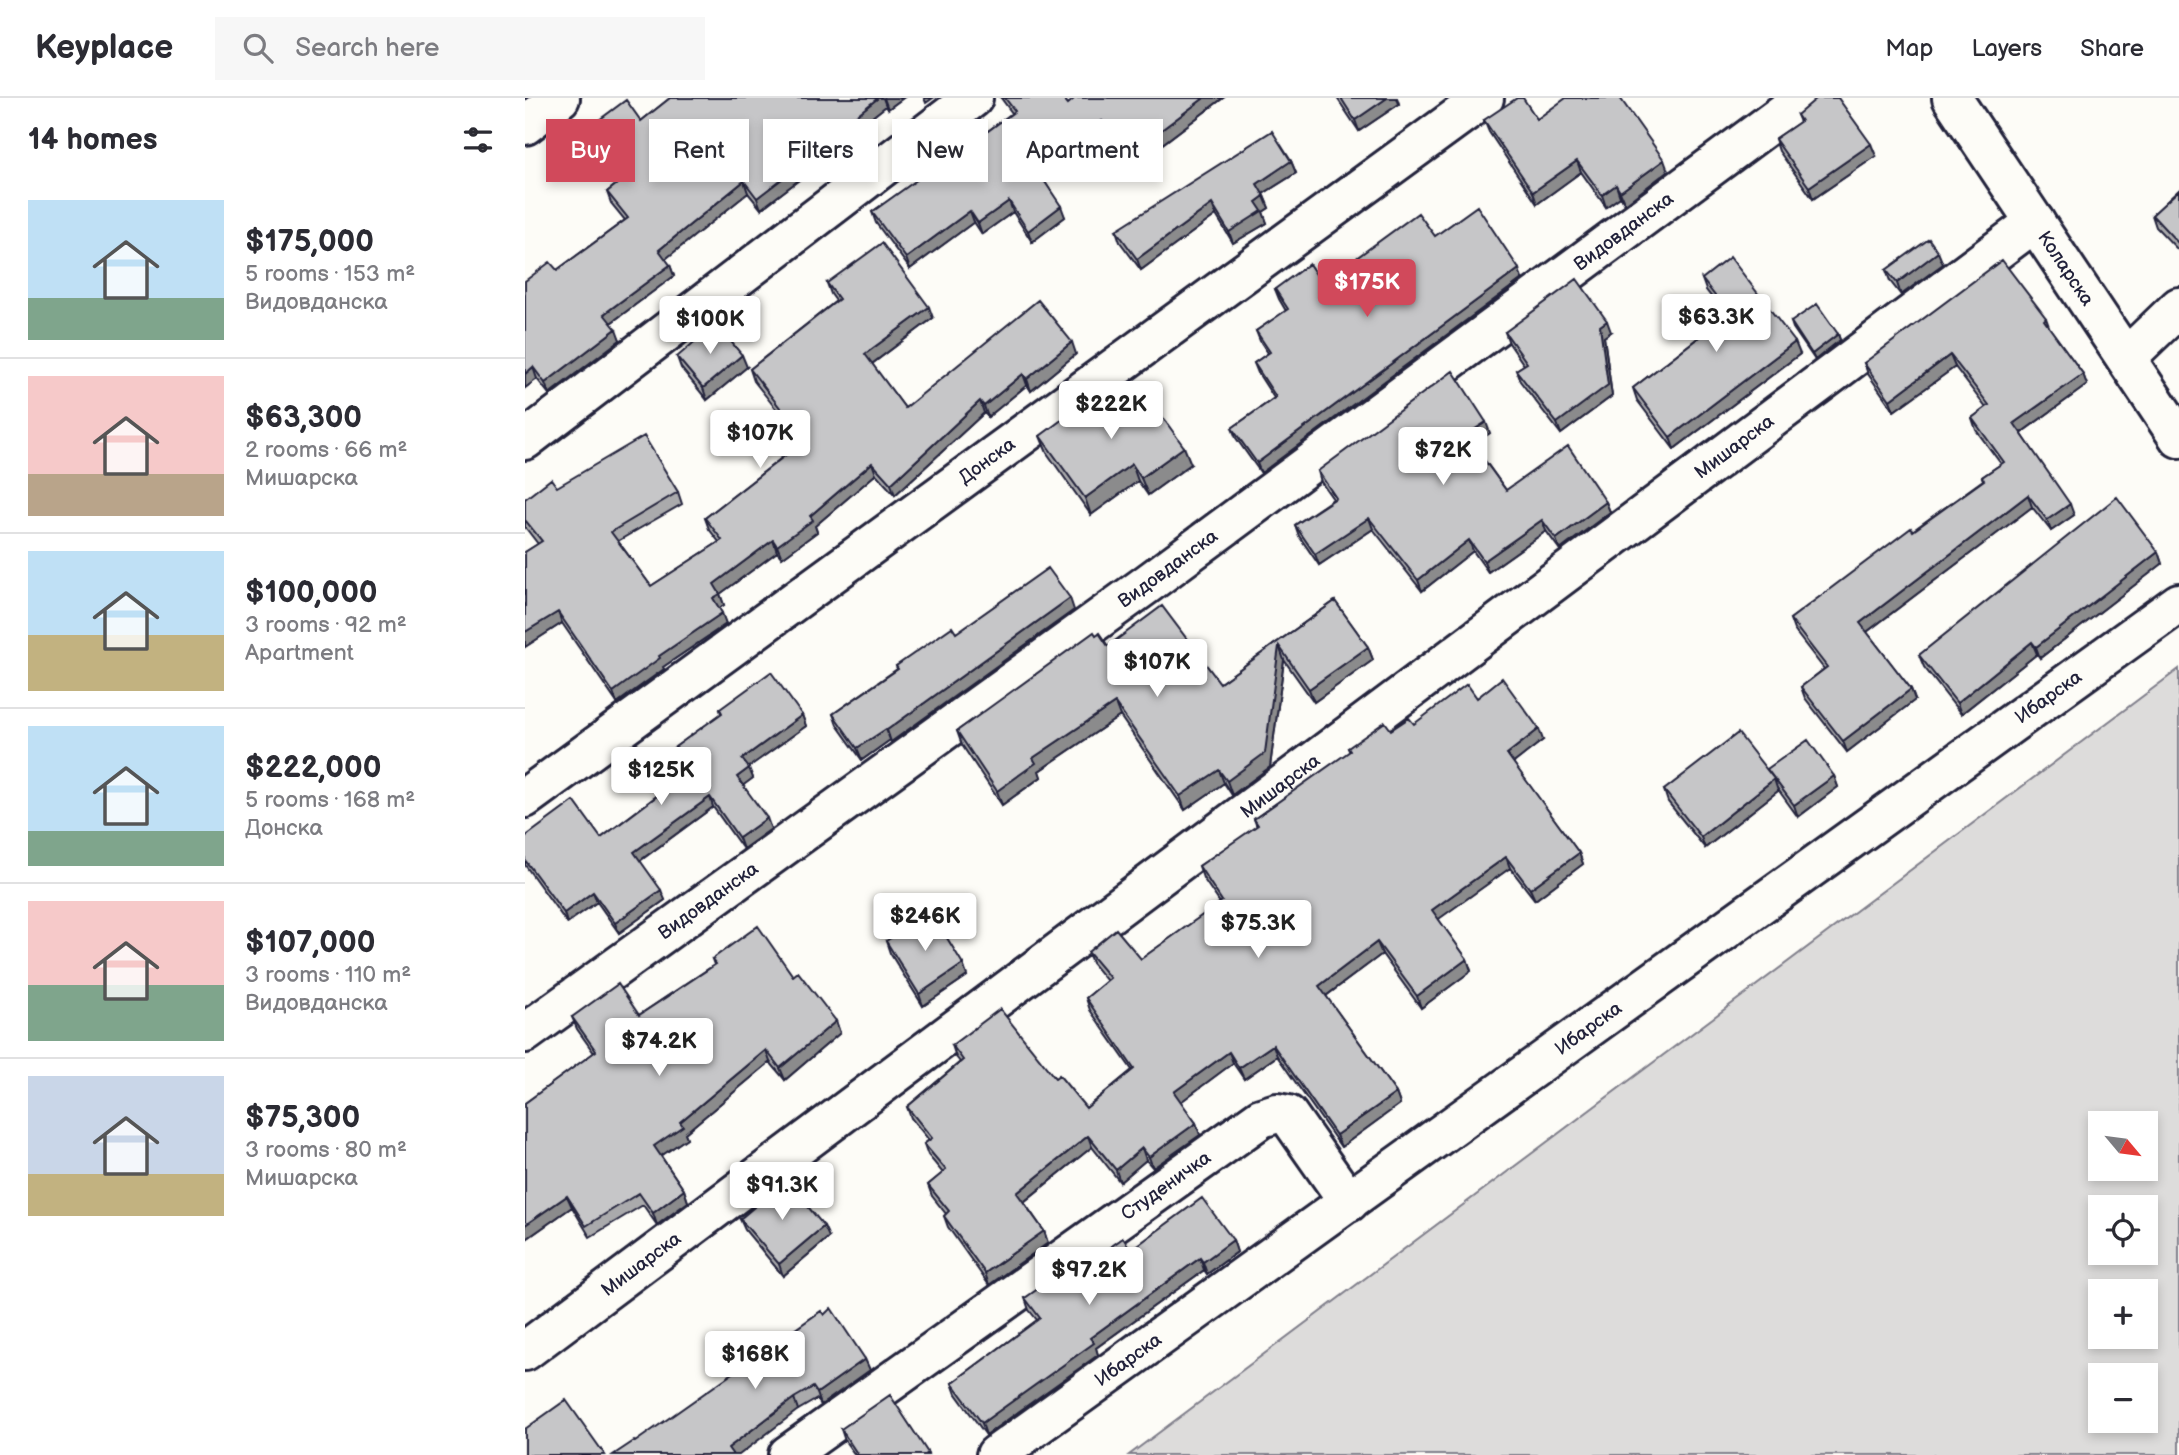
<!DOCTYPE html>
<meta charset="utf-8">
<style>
:root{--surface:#fff;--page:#f7f7f7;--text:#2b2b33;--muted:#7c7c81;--line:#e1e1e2;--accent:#d1495b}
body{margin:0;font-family:"Balsamiq Sans",sans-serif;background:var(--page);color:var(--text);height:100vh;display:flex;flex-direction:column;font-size:26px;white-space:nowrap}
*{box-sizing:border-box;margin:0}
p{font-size:23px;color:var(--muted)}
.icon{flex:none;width:38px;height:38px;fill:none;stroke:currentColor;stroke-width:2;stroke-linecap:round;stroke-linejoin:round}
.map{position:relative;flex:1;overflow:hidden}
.panel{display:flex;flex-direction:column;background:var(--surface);width:525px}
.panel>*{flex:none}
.guide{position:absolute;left:21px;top:21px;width:665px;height:63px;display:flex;gap:14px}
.needle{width:46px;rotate:119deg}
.tools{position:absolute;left:1563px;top:1013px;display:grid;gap:14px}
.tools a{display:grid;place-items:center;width:70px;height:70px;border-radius:0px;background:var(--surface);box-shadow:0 4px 10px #0003;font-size:35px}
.price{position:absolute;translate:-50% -60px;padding:0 16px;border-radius:7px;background:#fff;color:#222;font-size:23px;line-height:46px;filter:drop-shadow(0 2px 4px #0008)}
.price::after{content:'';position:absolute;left:50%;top:42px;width:21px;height:16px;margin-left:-10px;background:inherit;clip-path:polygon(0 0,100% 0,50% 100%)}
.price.selected{background:var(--accent);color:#fff}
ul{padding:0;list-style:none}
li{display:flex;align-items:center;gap:21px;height:175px;padding:0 28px}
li+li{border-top:2px solid var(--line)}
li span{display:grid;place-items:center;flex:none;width:196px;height:140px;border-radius:0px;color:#555}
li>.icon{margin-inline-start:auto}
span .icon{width:84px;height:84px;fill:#fffc;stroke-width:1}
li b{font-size:30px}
h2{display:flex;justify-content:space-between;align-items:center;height:84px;padding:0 28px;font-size:30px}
.chip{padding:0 24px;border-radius:0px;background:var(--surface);box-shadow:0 4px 10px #0003;font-size:24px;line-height:63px}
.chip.selected{background:var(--accent);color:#fff}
header{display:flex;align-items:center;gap:42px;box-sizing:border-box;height:98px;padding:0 35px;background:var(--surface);border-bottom:2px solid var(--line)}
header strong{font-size:33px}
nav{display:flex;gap:38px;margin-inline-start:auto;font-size:24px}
.search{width:490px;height:63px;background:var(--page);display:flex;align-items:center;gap:18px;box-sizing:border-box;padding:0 24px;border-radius:0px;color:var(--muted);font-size:26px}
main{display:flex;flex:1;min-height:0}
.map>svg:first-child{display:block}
</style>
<header>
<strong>Keyplace</strong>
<div class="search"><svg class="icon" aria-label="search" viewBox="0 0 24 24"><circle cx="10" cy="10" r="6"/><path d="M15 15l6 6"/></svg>Search here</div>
<nav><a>Map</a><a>Layers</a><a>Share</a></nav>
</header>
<main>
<section class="panel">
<h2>14 homes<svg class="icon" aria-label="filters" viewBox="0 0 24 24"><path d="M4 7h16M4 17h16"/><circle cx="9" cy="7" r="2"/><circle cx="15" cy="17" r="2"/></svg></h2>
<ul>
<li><span style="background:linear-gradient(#bfe0f5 70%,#7fa58c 0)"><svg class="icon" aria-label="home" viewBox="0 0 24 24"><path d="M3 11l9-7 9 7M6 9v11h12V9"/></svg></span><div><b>$175,000</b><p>5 rooms · 153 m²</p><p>Видовданска</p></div></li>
<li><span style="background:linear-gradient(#f6c9c9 70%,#b9a48a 0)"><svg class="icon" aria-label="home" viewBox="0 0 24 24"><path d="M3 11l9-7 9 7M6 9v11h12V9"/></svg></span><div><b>$63,300</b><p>2 rooms · 66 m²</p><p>Мишарска</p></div></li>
<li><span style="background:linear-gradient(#bfe0f5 60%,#c2b280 0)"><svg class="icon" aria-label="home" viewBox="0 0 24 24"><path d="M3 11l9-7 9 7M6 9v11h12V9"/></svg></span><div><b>$100,000</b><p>3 rooms · 92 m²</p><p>Apartment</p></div></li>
<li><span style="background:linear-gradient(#bfe0f5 75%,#7fa58c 0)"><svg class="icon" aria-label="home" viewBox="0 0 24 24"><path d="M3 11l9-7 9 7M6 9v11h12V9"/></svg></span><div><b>$222,000</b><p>5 rooms · 168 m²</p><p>Донска</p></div></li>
<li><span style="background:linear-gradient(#f6c9c9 60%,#7fa58c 0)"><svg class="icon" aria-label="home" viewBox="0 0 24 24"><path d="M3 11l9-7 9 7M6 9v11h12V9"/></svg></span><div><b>$107,000</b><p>3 rooms · 110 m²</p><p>Видовданска</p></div></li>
<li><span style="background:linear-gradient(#c9d6e8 70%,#c2b280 0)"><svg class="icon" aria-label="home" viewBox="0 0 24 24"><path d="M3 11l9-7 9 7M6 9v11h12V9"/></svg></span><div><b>$75,300</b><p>3 rooms · 80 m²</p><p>Мишарска</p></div></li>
</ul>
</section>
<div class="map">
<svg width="1654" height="1357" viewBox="0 0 1654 1357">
<rect width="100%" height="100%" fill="#fdfcf7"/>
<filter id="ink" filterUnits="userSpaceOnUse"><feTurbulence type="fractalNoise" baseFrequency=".0143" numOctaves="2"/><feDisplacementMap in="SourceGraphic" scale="14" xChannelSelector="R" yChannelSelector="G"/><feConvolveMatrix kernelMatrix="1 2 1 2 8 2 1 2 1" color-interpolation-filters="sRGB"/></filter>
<g filter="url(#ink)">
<!-- green -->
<path fill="#dddcdb" stroke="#807f8b" stroke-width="2" fill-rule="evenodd" d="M1654 571V1357H604ZM1575 1026H1620V1071H1575ZM1575 1110H1620V1155H1575ZM1575 1194H1620V1239H1575ZM1575 1278H1620V1323H1575Z"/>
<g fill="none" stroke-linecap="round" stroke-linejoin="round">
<defs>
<g id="minor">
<path d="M0 27 35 0"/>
<path d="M1601 260 1654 209"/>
<path d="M0 342 448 0"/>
<path id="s1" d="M0 700 959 0"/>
<path id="s2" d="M0 935 621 487 1279 0"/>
<path id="s3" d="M0 1253 1510 124"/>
<path id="s4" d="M263 1357 736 1020 752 1015 763 1017 824 1104"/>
</g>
<g id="tertiary">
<path id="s5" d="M471 1357 1654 505"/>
</g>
<g id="secondary">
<path id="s6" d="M1427 0 1654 340"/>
</g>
</defs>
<!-- minor casing -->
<use href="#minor" stroke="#22223b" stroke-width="44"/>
<!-- tertiary casing -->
<use href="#tertiary" stroke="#22223b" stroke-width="44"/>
<!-- secondary casing -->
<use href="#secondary" stroke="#22223b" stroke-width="44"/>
<!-- minor -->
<use href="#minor" stroke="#fdfcf7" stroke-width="38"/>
<!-- tertiary -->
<use href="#tertiary" stroke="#fdfcf7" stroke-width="38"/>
<!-- secondary -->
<use href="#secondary" stroke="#fdfcf7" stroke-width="38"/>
</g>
<!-- wall -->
<path fill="#aaaaac" stroke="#22223b" stroke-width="2" d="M145 0H378L363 11 361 8 285 68 287 72 236 111 223 95 140 161 145 167 149 178 86 225 95 242 24 296 12 281 0 290 32 172 100 122 86 105 82 94 99 80 70 39 66 28 116 23Z
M476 0H538L543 6 698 0 607 69 581 35 519 82 540 119 507 144 488 114 457 136 449 124 385 171 351 125 347 114 436 53 487 15Z
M812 0H872L874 6 834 33Z
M1272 17 1351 58 1288 101 1254 53 1250 41 1275 24Z
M1012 21 1143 73 1100 106 1095 99 1081 109 1056 74 1012 106 964 34 959 22Z
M766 63 771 75 738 96 744 110 738 114 742 125 708 145 691 117 616 172 595 144 591 132Z
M1654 92V153L1631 129 1627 117Z
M910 138 997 181 736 375 711 340 707 330 749 300 733 275 729 265 743 255 735 243 731 233 761 213 754 201 750 191 797 185Z
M1418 166 1376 197 1365 183 1361 172Z
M1177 181 1275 256 1149 351 1112 302 1108 290 1201 218 1181 192Z
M302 185 408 220 347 266 380 310 551 256 506 293 502 287 463 319 459 315 370 397 351 376 290 428 292 434 257 460 252 454 195 496 199 507 194 510 201 526 138 569 139 571 92 605 37 525 0 549V454L13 446 0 429V401L32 389 153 394 157 406 93 443 126 488 194 444 184 431 180 420 277 344 229 283 225 271 311 203 306 196Z
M1521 220 1525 231 1558 276 1562 287 1496 335 1549 417 1526 433 1507 409 1342 534 1386 591 1390 602 1322 654 1280 600 1276 589 1299 571 1269 532 1265 521 1458 382 1457 379 1476 366 1451 332 1447 320 1461 310 1430 269 1369 313 1343 276 1339 265Z
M1266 224 1313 236 1315 242 1290 262 1268 230Z
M980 234H1086L1079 239 1087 298 1036 336 995 283 991 272 999 267 984 245Z
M152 259 222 269 182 302 156 270Z
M580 313 666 366 623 397 613 383 566 417 522 355 515 338Z
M965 335 948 346 981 392 1081 404 1085 414 1035 452 1021 433 963 474 948 453 897 493 848 431 794 467 774 438 770 427 808 401 796 384 793 373Z
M1633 454 1637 466 1515 560 1512 556 1436 616 1399 569 1394 557Z
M810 503 843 549 848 562 789 604 759 562 745 669 707 697 699 685 660 712 595 618 514 673 516 679 477 707 437 647 432 633 571 537 583 548 695 585Z
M549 512 366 644 365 642 337 662 312 627 308 616 372 571 371 568 431 535Z
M952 600 1018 642 988 665 1054 755 1058 766 1010 802 985 770 913 821 942 861 946 873 896 910 857 856 801 898 871 995 875 1006 816 1049 752 958 719 981 708 965 655 1004 671 1025 675 1037 628 1070 621 1062 595 1084 567 1049 499 1104 519 1133 523 1145 464 1187 423 1129 419 1118 421 1116 407 1098 403 1087 418 1075 403 1057 399 1046 404 1042 386 1020 382 1009 435 964 431 959 427 947 530 980 561 1010 607 972 565 912 561 900 582 883 567 865 563 854 616 861 695 805 678 780 674 768 732 729 729 721 825 654 823 650 866 632 889 626Z
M195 611 277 617 281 628 223 669 228 680 218 687 246 731 218 751 188 709 115 763 140 802 94 835 72 804 42 825 0 767V739L76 740 142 690 132 676 128 665 196 616Z
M1244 675 1309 678 1313 689 1273 719 1252 690 1253 693 1180 750 1143 704 1139 692Z
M361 843 438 866 442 878 398 908 365 855Z
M187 861 268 878 311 923 315 935 260 982 245 964 160 1035 162 1040 136 1058 159 1092 163 1104 132 1127 118 1107 65 1139 47 1109 0 1142V1005L69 955 52 931 47 919 114 917 189 867Z
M215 1121 304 1139 258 1178 220 1132Z
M708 1142 712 1154 682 1176 679 1172 571 1250 573 1257 461 1337 431 1296 427 1285 512 1222 504 1212 500 1200 549 1175 606 1152Z
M345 1272 296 1307 292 1301 273 1312 110 1344Z
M316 1331 404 1357H330L320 1343Z"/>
<!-- shaded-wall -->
<path fill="#8b8b8c" stroke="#22223b" stroke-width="2" d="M353 0H358L361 8 285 68 287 72 236 111 232 100 280 58Z
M359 0H378L363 11Z
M399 0H408L401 5Z
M679 0H698L607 69 603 57Z
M862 0H872L874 6 834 33 830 22Z
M577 23 581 35 516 83 512 72Z
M1346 46 1351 58 1288 101 1284 89Z
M1139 62 1143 73 1100 106 1095 94Z
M766 63 771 75 736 97 732 86Z
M1052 63 1056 74 1012 106 1008 94Z
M219 83 223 95 138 163 134 152Z
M1091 87 1095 99 1081 109 1077 97Z
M739 98 744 110 738 114 742 125 708 145 704 134 731 104Z
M484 103 488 114 457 136 453 125Z
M687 106 691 117 616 172 612 161Z
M536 108 540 119 507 144 503 133Z
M445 113 449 124 385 171 381 160Z
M1413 154 1418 166 1376 197 1372 185Z
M145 167 149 178 83 227 79 216Z
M994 171 997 181 736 375 732 365Z
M404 209 408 220 344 268 340 256Z
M1082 223 1086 234 1079 239 1087 298 1036 336 1032 325 1075 228Z
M91 231 95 242 24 296 20 285Z
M1313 236 1315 242 1290 262 1287 256Z
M547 244 551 256 506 293 502 281Z
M1270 244 1275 256 1149 351 1145 339Z
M217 257 222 269 182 302 178 290Z
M1425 257 1430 269 1369 313 1365 302Z
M8 269 12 281 0 290V276Z
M498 276 502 287 463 319 459 308Z
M1558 276 1562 287 1493 337 1489 325Z
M455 303 459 315 370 397 366 386Z
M961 324 965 335 945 348 941 337Z
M659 349 666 366 623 397 616 380Z
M347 365 351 376 290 428 292 434 257 460 252 448 285 418Z
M607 366 613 383 566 417 560 400Z
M1503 397 1507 409 1339 536 1335 525Z
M1081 404 1085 414 1035 452 1031 441Z
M1545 406 1549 417 1526 433 1522 422Z
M844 420 848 431 794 467 790 456Z
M1017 422 1021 433 963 474 959 463Z
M248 442 252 454 195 496 199 507 192 512 188 500 189 486Z
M944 442 948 453 897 493 893 482Z
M1633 454 1637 466 1515 560 1511 549Z
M545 500 549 512 366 644 362 632Z
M33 514 37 525 0 549V534Z
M197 515 201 526 138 569 139 571 92 605 88 594 134 558Z
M1507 544 1512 556 1436 616 1432 605Z
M754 548 759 562 745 669 707 697 702 683Z
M843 549 848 562 789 604 784 591Z
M1386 591 1390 602 1322 654 1318 643Z
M590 605 595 618 514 673 516 679 477 707 472 693 508 660Z
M277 617 281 628 221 671 217 661Z
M361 631 365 642 337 662 332 650Z
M1014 631 1018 642 986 667 982 656Z
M224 670 228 680 216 689 212 679Z
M694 672 699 685 660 712 655 698Z
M1309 678 1313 689 1273 719 1269 707Z
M1249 681 1253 693 1180 750 1176 739Z
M185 699 188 709 113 764 109 754Z
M242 720 246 731 218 751 214 740Z
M1054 755 1058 766 1010 802 1005 791Z
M981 759 985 770 911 823 907 812Z
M136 792 140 802 94 835 90 825Z
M68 794 72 804 42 825 39 815Z
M852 844 857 856 798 900 794 888Z
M942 861 946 873 896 910 892 898Z
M438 866 442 878 398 908 394 896Z
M311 923 315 935 260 982 255 970Z
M748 947 752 958 719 981 714 970Z
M241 952 245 964 160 1035 162 1040 133 1060 129 1048 155 1024Z
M704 954 708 965 653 1006 649 994Z
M871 995 875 1006 816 1049 811 1037Z
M671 1025 675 1037 628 1070 624 1059Z
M563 1038 567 1049 496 1106 492 1095Z
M617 1050 621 1062 595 1084 591 1072Z
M159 1092 163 1104 132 1127 128 1115Z
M42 1098 47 1109 0 1142V1127Z
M299 1128 304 1139 258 1178 254 1166Z
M519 1133 523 1145 464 1187 460 1175Z
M708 1142 712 1154 682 1176 678 1164Z
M675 1160 679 1172 571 1250 573 1257 461 1337 457 1325 565 1240Z
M340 1261 345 1272 296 1307 292 1295Z
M269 1300 273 1312 214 1357H206L203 1350Z"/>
<!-- building -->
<path fill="#c6c6c8" stroke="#22223b" stroke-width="2" d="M145 0H353L280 58 283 61 232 100 219 83 134 152 145 167 79 216 91 231 20 285 8 269 0 276V183L25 164 32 172 103 120 82 94 102 78 66 28 101 2 116 23Z
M480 0H538L543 6 550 0H679L603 57 577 23 512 72 536 108 503 133 484 103 453 125 445 113 381 160 347 114 435 51 436 53 490 13Z
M816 0H862L830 22Z
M992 0H998L1012 21 1041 0H1095L1139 62 1095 94 1091 87 1077 97 1052 63 1008 94 959 22Z
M1292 0H1313L1346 46 1284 89 1250 41 1276 23 1272 17Z
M747 33 766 63 732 86 739 98 731 104 737 113 704 134 687 106 612 161 591 132Z
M1654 92V146L1627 117Z
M952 108 994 171 732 365 707 330 751 299 729 265 745 254 731 233 763 211 750 191 784 166 797 185 893 115 910 138Z
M1404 141 1413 154 1372 185 1361 172Z
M357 145 404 209 340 256 380 310 513 202 547 244 502 281 498 276 459 308 455 303 366 386 347 365 285 418 288 422 252 448 248 442 189 486 195 496 188 500 197 515 134 558 135 560 88 594 33 514 0 534V454L17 443 0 422V401L26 381 32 389 119 338 153 394 86 434 126 488 197 442 180 420 280 342 225 271 314 201 302 185Z
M1205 159 1270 244 1145 339 1108 290 1204 216 1177 181Z
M1477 162 1521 220 1519 222 1558 276 1489 325 1545 406 1522 422 1503 397 1335 525 1386 591 1318 643 1276 589 1302 569 1265 521 1386 430 1388 433 1459 382 1457 379 1479 364 1447 320 1464 307 1425 257 1365 302 1339 265Z
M1052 181 1082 223 1075 228 1083 287 1032 325 991 272 1002 265 980 234Z
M1292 206 1313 236 1287 256 1266 224Z
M191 225 217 257 178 290 152 259Z
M928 273 961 324 941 337 981 392 1043 348 1081 404 1031 441 1017 422 959 463 944 442 893 482 844 420 790 456 770 427 811 400 793 373Z
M615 288 659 349 616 380 607 366 560 400 515 338 569 298 580 313Z
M1592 399 1633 454 1511 549 1507 544 1432 605 1394 557Z
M523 470 545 500 362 632 361 631 332 650 308 616 373 571 371 568 427 529 431 535Z
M810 503 843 549 784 591 754 548 740 655 702 683 694 672 655 698 590 605 508 660 511 665 472 693 432 633 569 534 571 537 574 535 583 548 637 508 695 585Z
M246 574 277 617 217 661 224 670 212 679 242 720 214 740 185 699 109 754 136 792 90 825 68 794 39 815 0 762V739L49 703 76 740 144 689 128 665 197 615 195 611Z
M977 580 1014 631 982 656 1054 755 1005 791 981 759 907 812 942 861 892 898 852 844 794 888 871 995 811 1037 748 947 714 970 704 954 649 994 671 1025 624 1059 617 1050 591 1072 563 1038 492 1095 519 1133 460 1175 419 1118 424 1113 403 1087 421 1072 399 1046 407 1040 382 1009 438 962 427 947 475 911 530 980 534 977 561 1010 609 971 561 900 585 880 563 854 591 831 616 861 697 803 674 768 733 727 729 721 825 653 823 650 860 624 866 632 884 620 889 626 942 586 952 600Z
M1213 635 1249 681 1176 739 1139 692Z
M1283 642 1309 678 1269 707 1242 671Z
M406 814 438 866 394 896 361 843Z
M233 828 268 878 273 874 311 923 255 970 241 952 155 1024 158 1028 129 1048 159 1092 128 1115 114 1095 61 1128 42 1098 0 1127V1005L71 953 47 919 93 886 114 917 191 866 187 861Z
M261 1082 299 1128 254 1166 215 1121Z
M677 1100 708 1142 678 1164 675 1160 565 1240 569 1245 457 1325 427 1285 515 1220 500 1200 544 1169 549 1175 598 1140 606 1152Z
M306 1210 340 1261 292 1295 288 1289 269 1300 203 1350 208 1357H88L109 1343 110 1344 296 1213 299 1217Z
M365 1297 403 1355 400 1357H333L316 1331Z
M41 1302 80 1357H0V1331Z"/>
</g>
<g text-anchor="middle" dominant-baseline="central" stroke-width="7" stroke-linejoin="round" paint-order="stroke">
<!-- street labels -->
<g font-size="19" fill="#22223b" stroke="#fdfcf7">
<text stroke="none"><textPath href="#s2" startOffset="1360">Видовданска</textPath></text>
<text stroke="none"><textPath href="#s6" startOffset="205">Коларска</textPath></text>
<text stroke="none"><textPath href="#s3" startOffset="1510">Мишарска</textPath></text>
<text stroke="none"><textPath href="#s1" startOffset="572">Донска</textPath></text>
<text stroke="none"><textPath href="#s2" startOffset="793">Видовданска</textPath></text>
<text stroke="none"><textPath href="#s5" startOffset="1297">Ибарска</textPath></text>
<text stroke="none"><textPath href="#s3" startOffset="943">Мишарска</textPath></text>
<text stroke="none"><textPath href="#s2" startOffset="226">Видовданска</textPath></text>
<text stroke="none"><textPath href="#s5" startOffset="730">Ибарска</textPath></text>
<text stroke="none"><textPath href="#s4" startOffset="464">Студеничка</textPath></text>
<text stroke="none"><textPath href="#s3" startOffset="145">Мишарска</textPath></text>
<text stroke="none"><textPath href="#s5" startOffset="163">Ибарска</textPath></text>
</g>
</g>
</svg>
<div class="tools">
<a><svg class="needle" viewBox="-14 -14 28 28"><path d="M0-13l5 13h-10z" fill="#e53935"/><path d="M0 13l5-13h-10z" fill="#7c7c81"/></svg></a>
<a><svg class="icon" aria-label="locate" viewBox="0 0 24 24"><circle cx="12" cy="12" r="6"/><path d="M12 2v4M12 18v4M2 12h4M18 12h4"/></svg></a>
<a>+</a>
<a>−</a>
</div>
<b class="price selected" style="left:842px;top:221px">$175K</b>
<b class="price" style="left:1191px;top:256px">$63.3K</b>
<b class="price" style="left:185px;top:258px">$100K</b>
<b class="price" style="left:586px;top:343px">$222K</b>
<b class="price" style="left:235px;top:372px">$107K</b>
<b class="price" style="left:918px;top:389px">$72K</b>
<b class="price" style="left:632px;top:601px">$107K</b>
<b class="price" style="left:136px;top:709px">$125K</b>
<b class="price" style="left:400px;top:855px">$246K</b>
<b class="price" style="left:733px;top:862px">$75.3K</b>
<b class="price" style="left:134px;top:980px">$74.2K</b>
<b class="price" style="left:257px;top:1124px">$91.3K</b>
<b class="price" style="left:564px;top:1209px">$97.2K</b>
<b class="price" style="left:230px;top:1293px">$168K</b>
<div class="guide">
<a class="chip selected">Buy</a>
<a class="chip">Rent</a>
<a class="chip">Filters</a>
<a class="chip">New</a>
<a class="chip">Apartment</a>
</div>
</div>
</main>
